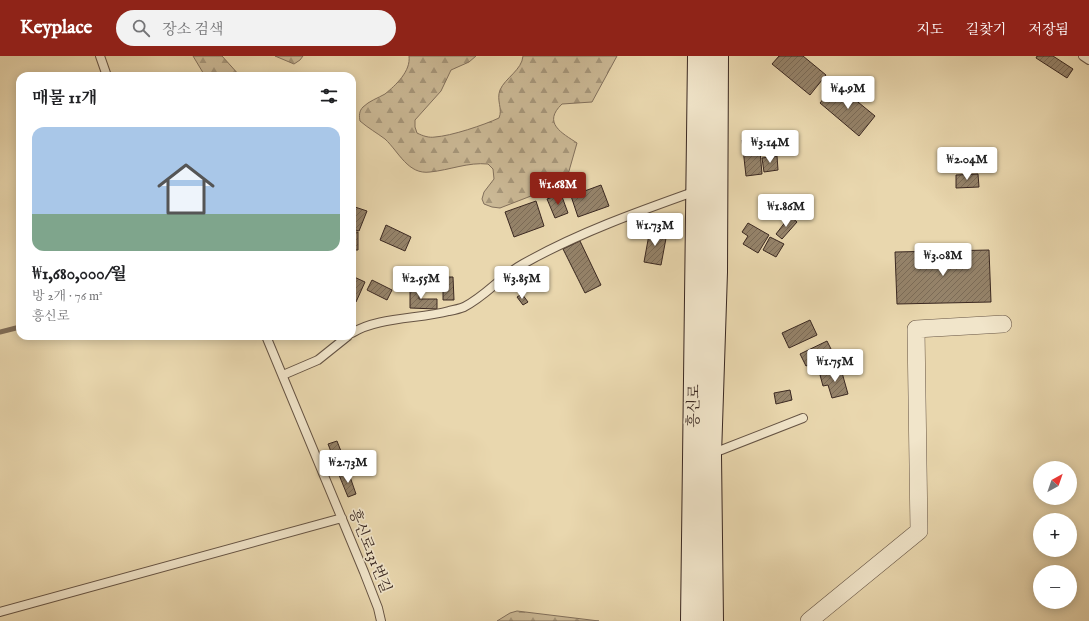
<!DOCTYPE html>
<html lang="ko">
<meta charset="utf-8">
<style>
:root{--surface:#fff;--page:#f2f2f2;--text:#202124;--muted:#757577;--accent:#8f2418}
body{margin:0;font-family:"IM FELL English","Noto Serif KR",serif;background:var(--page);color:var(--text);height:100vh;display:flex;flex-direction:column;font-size:15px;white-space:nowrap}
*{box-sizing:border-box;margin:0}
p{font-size:13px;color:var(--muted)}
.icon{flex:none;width:22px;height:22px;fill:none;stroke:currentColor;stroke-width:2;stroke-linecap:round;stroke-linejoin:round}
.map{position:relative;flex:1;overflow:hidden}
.drawer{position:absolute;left:16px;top:16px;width:340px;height:268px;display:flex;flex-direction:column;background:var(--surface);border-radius:12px;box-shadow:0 2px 10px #0003}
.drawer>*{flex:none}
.needle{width:26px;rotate:40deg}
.tools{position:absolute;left:1033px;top:405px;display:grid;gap:8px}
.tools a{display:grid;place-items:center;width:44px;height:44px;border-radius:50%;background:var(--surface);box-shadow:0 2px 10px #0003;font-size:20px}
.price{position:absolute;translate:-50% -34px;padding:0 9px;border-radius:4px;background:#fff;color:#222;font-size:13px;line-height:26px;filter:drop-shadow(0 1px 2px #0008)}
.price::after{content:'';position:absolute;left:50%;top:24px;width:12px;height:9px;margin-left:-6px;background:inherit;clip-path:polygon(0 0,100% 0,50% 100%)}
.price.selected{background:var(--accent);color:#fff}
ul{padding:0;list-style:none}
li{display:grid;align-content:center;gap:8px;height:212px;padding:0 16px}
li span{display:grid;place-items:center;height:124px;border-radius:12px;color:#555}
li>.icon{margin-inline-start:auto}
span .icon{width:72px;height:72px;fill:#fffc;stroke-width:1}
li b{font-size:17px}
h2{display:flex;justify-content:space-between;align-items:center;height:48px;padding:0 16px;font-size:17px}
header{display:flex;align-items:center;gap:24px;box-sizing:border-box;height:56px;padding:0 20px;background:var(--accent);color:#fff}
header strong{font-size:19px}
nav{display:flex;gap:22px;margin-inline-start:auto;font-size:14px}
.search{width:280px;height:36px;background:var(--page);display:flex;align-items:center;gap:10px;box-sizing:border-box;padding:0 14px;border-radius:22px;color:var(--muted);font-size:15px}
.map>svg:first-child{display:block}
</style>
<header>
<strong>Keyplace</strong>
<div class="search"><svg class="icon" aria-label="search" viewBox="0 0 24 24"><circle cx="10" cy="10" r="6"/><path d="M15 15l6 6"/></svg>장소 검색</div>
<nav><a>지도</a><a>길찾기</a><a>저장됨</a></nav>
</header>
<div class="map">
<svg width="1089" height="565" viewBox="0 0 1089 565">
<defs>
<pattern id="forest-firs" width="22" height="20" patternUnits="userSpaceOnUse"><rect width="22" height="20" fill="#cbb996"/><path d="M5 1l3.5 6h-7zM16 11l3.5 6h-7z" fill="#a6967a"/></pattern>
<pattern id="building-hatch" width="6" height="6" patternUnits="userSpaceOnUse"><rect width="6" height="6" fill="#95836a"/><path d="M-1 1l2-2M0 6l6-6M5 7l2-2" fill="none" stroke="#7b6b57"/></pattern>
</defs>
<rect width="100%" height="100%" fill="#e9d7ae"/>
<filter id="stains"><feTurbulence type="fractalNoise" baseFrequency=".005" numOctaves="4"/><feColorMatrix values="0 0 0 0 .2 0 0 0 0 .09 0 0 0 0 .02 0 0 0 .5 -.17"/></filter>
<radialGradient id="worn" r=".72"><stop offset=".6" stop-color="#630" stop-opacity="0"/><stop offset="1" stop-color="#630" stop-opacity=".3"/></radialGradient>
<!-- forest -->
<path fill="url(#forest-firs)" stroke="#82705c" d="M193 0H222L240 20H205Z
M275 0H303L300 4 294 8Z
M409 0H476L469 6 451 14 441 35 415 64V71L417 77C423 80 429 82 435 81 451 80 484 69 499 62 503 53 496 44 500 34 505 22 522 14 523 0H617L592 46 562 48C542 67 562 77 577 87L567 122 562 128 500 152 492 151 484 148 482 143 484 136 494 123 493 113 488 108C468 106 450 114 430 116 408 119 399 96 385 83 377 77 368 72 360 65 359 60 359 55 363 51 369 45 378 42 385 38 396 29 411 15 409 0Z
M517 555 599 565H497L510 557Z"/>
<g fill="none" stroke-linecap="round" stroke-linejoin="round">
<!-- stream -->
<path stroke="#806e59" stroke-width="5" d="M0 276 20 271"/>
</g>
<!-- building -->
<path fill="url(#building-hatch)" stroke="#3a2821" d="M779 0H803L826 19 810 39 772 8Z
M1037 0H1053L1073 13 1067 22 1036 2Z
M836 28 875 60 859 80 820 47Z
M759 83 762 118 746 120 742 84Z
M777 100 778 114 764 116 762 102Z
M978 118 979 131 956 132V119Z
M601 129 609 150 578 161 571 140Z
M561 138 568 157 555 162 547 143Z
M536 145 544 170 514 181 505 156Z
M352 150 367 155 359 175 352 173Z
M790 160 797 166 782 183 776 178Z
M748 167 769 179 758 197 743 188 748 180 742 176Z
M386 169 411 181 405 195 380 184Z
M650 173 667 177 661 209 644 206Z
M352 176H358V194H352Z
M770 181 784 188 776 201 763 194Z
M580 185 601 229 585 237 563 193Z
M989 194 991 246 897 248 895 196Z
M352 220 365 226 356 246 352 244Z
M422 221H453L454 244H443V232H422Z
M528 223 531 228 522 236 518 231Z
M372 224 392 234 387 244 367 234Z
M420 229 419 243H437V253L410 252V230Z
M522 238 528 246 523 249 517 241Z
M810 264 817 279 789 292 782 277Z
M827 285 833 297 806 310 800 298Z
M841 313 848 338 832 342 828 329 823 330 820 319Z
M790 334 792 344 776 348 774 337Z
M337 385 346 408 337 411 328 388Z
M348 415 356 438 348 441 339 419Z"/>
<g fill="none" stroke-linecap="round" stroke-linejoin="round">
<defs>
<path id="lane" d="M100 0 107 20
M1083 0 1089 4
M352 277C377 261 420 263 449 255 454 254 459 253 464 251 486 240 501 220 523 208 578 177 637 156 696 135
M266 280 364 516 378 552 381 565
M283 319 318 304 348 280
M711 398 803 362
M0 556 342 462"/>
<path id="street" d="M809 565 919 475 916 273 1003 268"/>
<path id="secondary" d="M692 565 699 0
M712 565 710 399 716 216 717 0"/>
</defs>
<!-- lane casing -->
<use href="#lane" stroke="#665444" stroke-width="10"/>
<!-- street casing -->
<use href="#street" stroke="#665444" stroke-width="18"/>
<!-- secondary casing -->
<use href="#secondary" stroke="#3a2821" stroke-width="24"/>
<!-- lane -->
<use href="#lane" stroke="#f1e5ca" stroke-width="8"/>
<!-- street -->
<use href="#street" stroke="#f1e5ca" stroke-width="17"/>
<!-- secondary -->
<use href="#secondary" stroke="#f1e5ca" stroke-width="22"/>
</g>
<g text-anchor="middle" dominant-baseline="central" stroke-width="3.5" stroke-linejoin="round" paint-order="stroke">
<!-- street labels -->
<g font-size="15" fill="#3a2821" stroke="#f1e5ca">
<text transform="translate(694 350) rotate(-89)">흥신로</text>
<text transform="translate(370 495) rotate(68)">흥신로131번길</text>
</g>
</g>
<rect width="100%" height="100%" filter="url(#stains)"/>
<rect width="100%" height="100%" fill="url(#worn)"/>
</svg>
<div class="tools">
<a><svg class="needle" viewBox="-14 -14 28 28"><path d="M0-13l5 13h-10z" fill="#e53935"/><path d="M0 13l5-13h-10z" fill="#757577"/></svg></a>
<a>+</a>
<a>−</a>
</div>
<b class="price" style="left:848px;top:54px">₩4.9M</b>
<b class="price" style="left:770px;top:108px">₩3.14M</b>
<b class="price" style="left:967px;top:125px">₩2.04M</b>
<b class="price selected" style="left:558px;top:150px">₩1.68M</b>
<b class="price" style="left:786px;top:172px">₩1.86M</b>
<b class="price" style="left:655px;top:191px">₩1.73M</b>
<b class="price" style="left:943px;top:221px">₩3.08M</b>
<b class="price" style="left:421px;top:244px">₩2.55M</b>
<b class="price" style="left:522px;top:244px">₩3.85M</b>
<b class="price" style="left:835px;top:327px">₩1.75M</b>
<b class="price" style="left:348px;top:428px">₩2.73M</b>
<section class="drawer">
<h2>매물 11개<svg class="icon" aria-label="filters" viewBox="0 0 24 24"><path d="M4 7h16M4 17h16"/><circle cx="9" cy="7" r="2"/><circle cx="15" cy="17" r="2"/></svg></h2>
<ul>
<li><span style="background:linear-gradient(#a9c7e8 70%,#7fa58c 0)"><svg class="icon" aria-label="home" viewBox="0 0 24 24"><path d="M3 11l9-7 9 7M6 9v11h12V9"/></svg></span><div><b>₩1,680,000/월</b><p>방 2개 · 76 m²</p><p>흥신로</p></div></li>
</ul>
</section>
</div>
